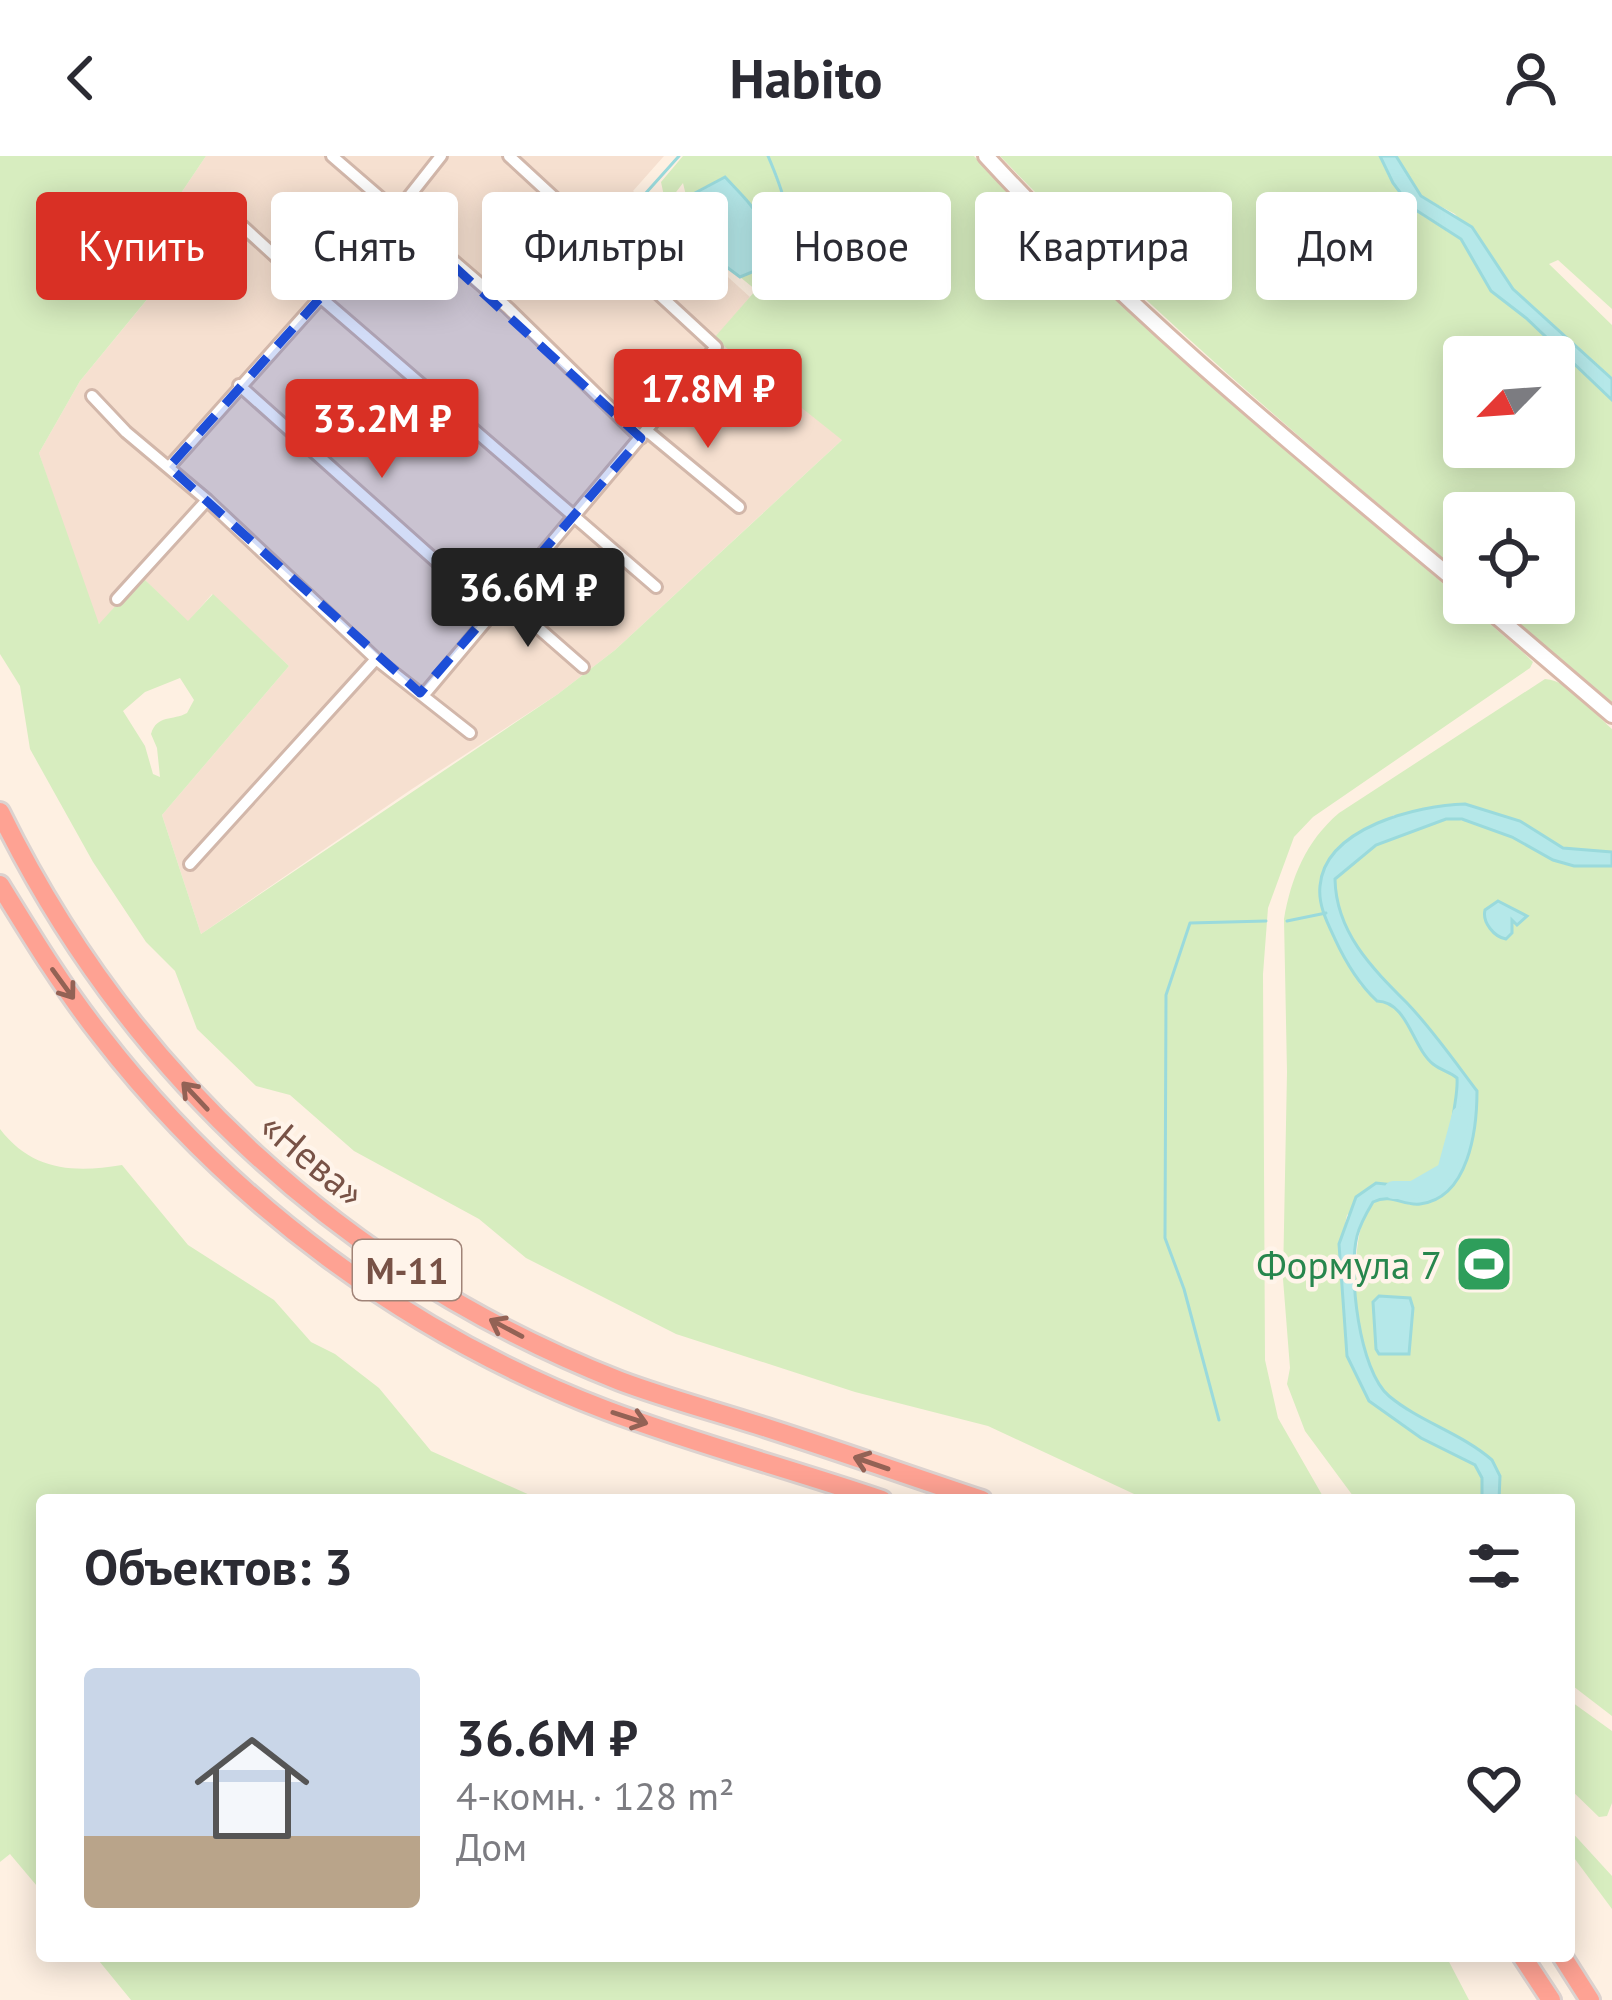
<!DOCTYPE html>
<html lang="ru">
<meta charset="utf-8">
<style>
:root{--surface:#fff;--page:#f7f7f7;--text:#2b2b33;--muted:#7c7c81;--accent:#d93025}
body{margin:0;font-family:"PT Sans",sans-serif;background:var(--page);color:var(--text);height:100vh;display:flex;flex-direction:column;font-size:45px;white-space:nowrap}
*{box-sizing:border-box;margin:0}
p{font-size:39px;color:var(--muted)}
.icon{flex:none;width:66px;height:66px;fill:none;stroke:currentColor;stroke-width:2;stroke-linecap:round;stroke-linejoin:round}
.map{position:relative;flex:1;overflow:hidden}
.details{position:absolute;left:36px;top:1338px;width:1539px;height:468px;display:flex;flex-direction:column;background:var(--surface);border-radius:12px;box-shadow:0 6px 30px #0003}
.details>*{flex:none}
.banner{position:absolute;left:36px;top:36px;width:1542px;height:108px;display:flex;gap:24px}
.needle{width:78px;rotate:245deg}
.tools{position:absolute;left:1443px;top:180px;display:grid;gap:24px}
.tools a{display:grid;place-items:center;width:132px;height:132px;border-radius:12px;background:var(--surface);box-shadow:0 6px 30px #0003;font-size:60px}
.price{position:absolute;translate:-50% -102px;padding:0 27px;border-radius:12px;background:var(--accent);color:#fff;font-size:39px;line-height:78px;filter:drop-shadow(0 3px 6px #0008)}
.price::after{content:'';position:absolute;left:50%;top:72px;width:36px;height:27px;margin-left:-18px;background:inherit;clip-path:polygon(0 0,100% 0,50% 100%)}
.price.active{background:#222;color:#fff}
ul{padding:0;list-style:none}
li{display:flex;align-items:center;gap:36px;height:300px;padding:0 48px}
li span{display:grid;place-items:center;flex:none;width:336px;height:240px;border-radius:12px;color:#555}
li>.icon{margin-inline-start:auto}
span .icon{width:144px;height:144px;fill:#fffc;stroke-width:1}
li b{font-size:51px}
h2{display:flex;justify-content:space-between;align-items:center;height:144px;padding:0 48px;font-size:51px}
.chip{padding:0 42px;border-radius:12px;background:var(--surface);box-shadow:0 6px 30px #0003;font-size:42px;line-height:108px}
.chip.active{background:var(--accent);color:#fff}
header{display:flex;justify-content:space-between;align-items:center;height:156px;padding:0 48px;background:var(--surface);font-size:54px;font-weight:800}
.map>svg:first-child{display:block}
</style>
<header><svg class="icon" aria-label="back" viewBox="0 0 24 24"><path d="M15 5l-7 7 7 7"/></svg>Habito<svg class="icon" aria-label="person" viewBox="0 0 24 24"><circle cx="12" cy="8" r="4"/><path d="M4 21q1-7 8-7t8 7"/></svg></header>
<div class="map">
<svg width="1612" height="1844" viewBox="0 0 1612 1844">
<rect width="100%" height="100%" fill="#fef0e2"/>
<!-- residential -->
<path fill="#f6e0d0" d="M206 0H664L633 35 750 141 715 182 843 283 615 494 558 538 412 633 201 778 162 659 289 510 212 438 188 466 142 421 100 468 95 464 39 297 80 225 178 106 166 82 173 49Z"/>
<!-- green -->
<path fill="#d7edbf" fill-rule="evenodd" d="M0 0H206L173 49 166 82 147 90 141 104 142 119 149 141 80 225 39 297 99 468 142 421 188 465 213 438 289 510 162 659 201 778 558 538 615 494 842 284 714 182 756 134 740 121 762 112 758 55 725 21 693 38 688 48 683 27 670 44 664 40 661 26 683 0H974L1145 171 1525 498 1533 506 1530 512 1313 661 1294 681 1268 752 1263 818 1265 1204 1278 1262 1325 1344H1147L988 1270 855 1236 676 1178 526 1102 479 1063 354 995 290 939 256 930 197 873 175 815 146 786 93 706 30 593 20 530 0 498ZM180 522 194 544 187 557C173 565 157 558 151 578L157 592 160 621 153 618 145 590 123 555 145 536Z
M1000 0H1380L1393 27 1423 60 1462 83 1492 135 1526 162 1612 244V548L1495 447H1554V357H1464V420C1304 286 1144 151 1000 0ZM1464 201H1554V291H1464Z
M1396 0H1612V153L1558 104 1549 108 1612 169V223L1513 133 1455 58 1421 40Z
M1545 523C1574 526 1591 555 1612 573V696L1563 692 1520 665 1394 659 1347 686 1320 725 1321 752 1360 829 1395 851 1429 904 1457 922C1458 936 1454 949 1453 963 1450 994 1456 1012 1423 1032L1396 1027 1347 1059 1339 1097 1347 1200 1395 1263 1421 1282 1475 1309 1482 1322V1344H1356L1305 1275 1287 1228 1290 1212 1283 1123 1287 916 1284 763C1291 722 1306 685 1339 657Z
M1446 663C1509 664 1544 717 1612 710V1560L1569 1527V1344H1500V1320L1492 1304C1458 1274 1405 1264 1377 1228 1354 1198 1346 1079 1371 1049 1385 1033 1398 1048 1414 1049 1465 1049 1470 986 1477 949 1455 916 1435 876 1408 848 1372 811 1336 776 1335 722L1376 689Z
M0 973C32 1015 74 1017 122 1009L188 1089 274 1144 311 1186 335 1198 379 1232 431 1295 541 1344H42V1736L10 1698 0 1706Z
M1569 1544 1612 1575V1647L1607 1660 1599 1661 1569 1632Z
M1569 1673 1612 1720V1753L1569 1695Z
M95 1800H1446L1469 1844H131Z"/>
<!-- water -->
<path fill="#b5e8e9" stroke="#9adadc" stroke-width="3" d="M1380 0H1396L1421 40 1472 71 1513 133 1612 223V244L1526 162 1491 135 1461 83 1411 51 1393 27Z
M725 21C753 51 774 67 762 112L740 121 696 88 683 57 693 38Z
M1465 648 1520 665 1563 692 1612 696V710H1574L1553 704 1512 681 1462 663H1446L1376 689 1335 723C1336 776 1371 811 1407 847 1432 873 1455 906 1477 935 1477 973 1469 1042 1420 1048 1402 1050 1392 1037 1373 1046 1367 1056 1360 1068 1357 1080 1348 1117 1359 1215 1389 1240 1420 1266 1461 1277 1492 1304L1500 1320 1499 1344H1482V1322L1475 1309 1421 1282 1369 1245 1347 1200 1339 1088 1356 1041 1376 1027 1423 1032C1456 1012 1450 995 1453 963 1454 949 1458 936 1457 922 1450 916 1442 915 1433 908 1412 891 1408 846 1377 845 1358 827 1346 807 1335 783 1327 766 1318 749 1320 730 1325 671 1419 649 1465 648Z
M1498 745 1527 760 1517 769 1512 764V777L1506 783C1494 781 1482 766 1485 754Z
M1379 1140 1410 1142 1413 1152 1409 1198H1379L1376 1193 1373 1146Z"/>
<g fill="none" stroke-linecap="round" stroke-linejoin="round">
<!-- stream -->
<path stroke="#9adadc" stroke-width="3" d="M768 0C780 28 798 71 782 99
M645 38 679 0
M1287 765 1326 757
M1219 1264 1184 1133 1165 1082 1166 839 1190 767 1266 765"/>
<!-- river -->
<path stroke="#b5e8e9" stroke-width="18" d="M1393 1034H1413L1446 1015 1461 959"/>
<defs>
<path id="street" d="M332 0 508 152 641 282
M228 57 320 141 656 431
M239 229 493 456
M92 240 126 276 207 344 376 503 470 577
M647 275 739 351
M169 311 396 57 441 0
M504 442 583 511
M117 443 207 344
M420 537 427 535 716 191 509 0
M190 708 376 503"/>
<path id="secondary" d="M986 0C1131 158 1300 295 1464 432
M1481 447 1612 559"/>
<path id="highway" d="M0 656C129 919 347 1118 620 1225 668 1243 718 1256 767 1272 839 1295 910 1320 982 1344
M0 729C32 781 63 832 101 880 230 1047 409 1179 606 1254 696 1288 791 1313 882 1344
M1522 1800 1551 1844
M1562 1800 1590 1844"/>
</defs>
<!-- street casing -->
<use href="#street" stroke="#d2b7aa" stroke-width="16"/>
<!-- secondary casing -->
<use href="#secondary" stroke="#d9b8a9" stroke-width="20"/>
<!-- highway casing -->
<use href="#highway" stroke="#dcd2cf" stroke-width="24"/>
<!-- street -->
<use href="#street" stroke="#fff" stroke-width="10"/>
<!-- secondary -->
<use href="#secondary" stroke="#fff" stroke-width="14"/>
<!-- highway -->
<use href="#highway" stroke="#fea293" stroke-width="18"/>
</g>
<!-- one-way arrows -->
<defs><path id="oneway-shaft" d="M-6 0H5M1.5-3L5.5 0L1.5 3" fill="none" stroke-width="1.6" stroke-linecap="round" stroke-linejoin="round" transform="scale(3)"/></defs>
<g stroke="#936255">
<use href="#oneway-shaft" transform="translate(63 828) rotate(54)"/>
<use href="#oneway-shaft" transform="translate(195 940) rotate(-133)"/>
<use href="#oneway-shaft" transform="translate(506 1172) rotate(-152)"/>
<use href="#oneway-shaft" transform="translate(630 1262) rotate(18)"/>
<use href="#oneway-shaft" transform="translate(871 1307) rotate(-161)"/>
</g>
<!-- marked area -->
<path fill="#1d4ed8" fill-opacity="0.2" stroke="#1d4ed8" stroke-width="9" stroke-dasharray="24 15" stroke-linejoin="round" d="M396 57 641 282 420 537 169 311Z"/>
<!-- icons -->
<defs>
<symbol id="stadium-square" viewBox="-11 -11 22 22"><rect x="-9" y="-9" width="18" height="18" rx="4" fill="#2e9e5b" stroke="#fff4ea"/><path d="M0-5a6.5 5 0 1 0 0 10a6.5 5 0 1 0 0-10ZM-3.5-1.8h7v3.6h-7Z" fill="#fff"/></symbol>
</defs>
<g fill-rule="evenodd">
<use href="#stadium-square" x="1451" y="1075" width="66" height="66"/>
</g>
<g text-anchor="middle" dominant-baseline="central" stroke-width="9" stroke-linejoin="round" paint-order="stroke">
<!-- shield labels -->
<rect fill="#fff4ea" stroke="#a08377" stroke-width="3" x="353" y="1084" width="108" height="60" rx="9"/>
<g font-size="36" font-weight="bold" fill="#785246">
<text x="407" y="1114">М-11</text>
</g>
<!-- street labels -->
<g font-size="39" fill="#785246" stroke="#fff4ea">
<text transform="translate(313 1003) rotate(40)">«Нева»</text>
</g>
<!-- leisure labels -->
<g font-size="39" fill="#27864d" stroke="#fff4ea" text-anchor="end">
<text x="1442" y="1108">Формула 7</text>
</g>
</g>
</svg>
<div class="tools">
<a><svg class="needle" viewBox="-14 -14 28 28"><path d="M0-13l5 13h-10z" fill="#e53935"/><path d="M0 13l5-13h-10z" fill="#7c7c81"/></svg></a>
<a><svg class="icon" aria-label="locate" viewBox="0 0 24 24"><circle cx="12" cy="12" r="6"/><path d="M12 2v4M12 18v4M2 12h4M18 12h4"/></svg></a>
</div>
<b class="price" style="left:708px;top:295px">17.8M ₽</b>
<b class="price" style="left:382px;top:325px">33.2M ₽</b>
<b class="price active" style="left:528px;top:494px">36.6M ₽</b>
<div class="banner">
<a class="chip active">Купить</a>
<a class="chip">Снять</a>
<a class="chip">Фильтры</a>
<a class="chip">Новое</a>
<a class="chip">Квартира</a>
<a class="chip">Дом</a>
</div>
<section class="details">
<h2>Объектов: 3<svg class="icon" aria-label="filters" viewBox="0 0 24 24"><path d="M4 7h16M4 17h16"/><circle cx="9" cy="7" r="2"/><circle cx="15" cy="17" r="2"/></svg></h2>
<ul>
<li><span style="background:linear-gradient(#c9d6e8 70%,#b9a48a 0)"><svg class="icon" aria-label="home" viewBox="0 0 24 24"><path d="M3 11l9-7 9 7M6 9v11h12V9"/></svg></span><div><b>36.6M ₽</b><p>4-комн. · 128 m²</p><p>Дом</p></div><svg class="icon" aria-label="heart" viewBox="0 0 24 24"><path d="M12 20l-8-8c-3-5 5-10 8-4 3-6 11-1 8 4z"/></svg></li>
</ul>
</section>
</div>
